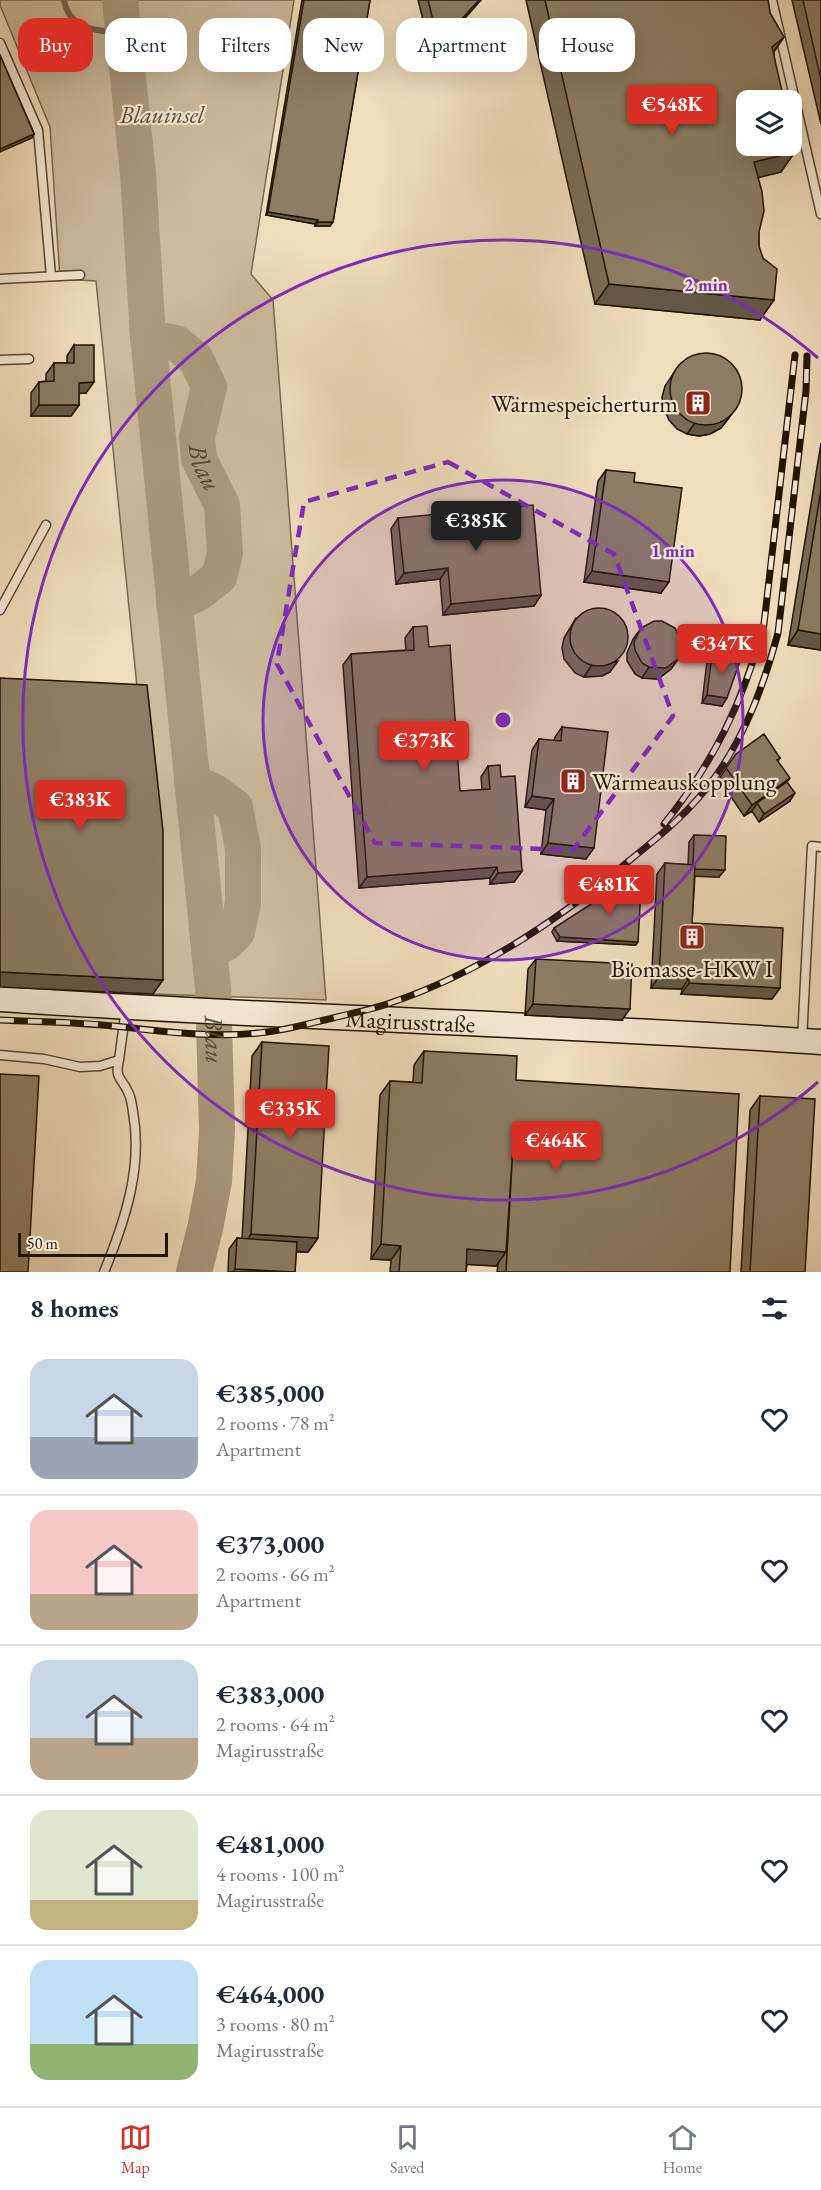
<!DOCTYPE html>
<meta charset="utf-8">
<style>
:root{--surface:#fff;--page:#f2f2f3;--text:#1f2937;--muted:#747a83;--line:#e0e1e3;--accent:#d93025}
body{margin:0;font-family:"EB Garamond",serif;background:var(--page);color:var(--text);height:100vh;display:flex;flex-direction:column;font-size:22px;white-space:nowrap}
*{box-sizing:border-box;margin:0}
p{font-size:20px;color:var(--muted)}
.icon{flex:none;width:33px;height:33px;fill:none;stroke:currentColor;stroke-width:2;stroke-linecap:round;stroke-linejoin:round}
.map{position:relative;height:1272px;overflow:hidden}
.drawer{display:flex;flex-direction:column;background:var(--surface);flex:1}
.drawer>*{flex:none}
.guide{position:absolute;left:18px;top:18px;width:786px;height:54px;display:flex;gap:12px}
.controls{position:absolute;left:736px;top:90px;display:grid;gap:12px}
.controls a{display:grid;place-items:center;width:66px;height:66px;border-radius:12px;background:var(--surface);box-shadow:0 6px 24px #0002;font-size:30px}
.scale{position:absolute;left:18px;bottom:15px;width:150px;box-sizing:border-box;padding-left:6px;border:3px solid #211403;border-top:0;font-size:16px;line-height:21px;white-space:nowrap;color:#211403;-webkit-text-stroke:4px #f5e9d3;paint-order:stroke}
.price{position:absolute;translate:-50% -51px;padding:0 14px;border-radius:6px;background:var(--accent);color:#fff;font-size:20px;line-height:39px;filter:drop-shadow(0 2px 3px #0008)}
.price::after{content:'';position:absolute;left:50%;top:36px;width:18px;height:14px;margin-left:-9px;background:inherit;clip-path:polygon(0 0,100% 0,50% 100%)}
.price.current{background:#222;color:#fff}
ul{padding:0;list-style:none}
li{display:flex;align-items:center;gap:18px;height:150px;padding:0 30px}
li+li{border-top:2px solid var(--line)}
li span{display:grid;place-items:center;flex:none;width:168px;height:120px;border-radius:18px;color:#555}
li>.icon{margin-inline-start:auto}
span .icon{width:72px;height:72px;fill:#fffc;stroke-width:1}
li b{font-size:26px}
h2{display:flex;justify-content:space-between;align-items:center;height:72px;padding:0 30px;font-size:26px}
.pill{padding:0 21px;border-radius:18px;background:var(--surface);box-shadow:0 6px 24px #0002;font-size:21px;line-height:54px}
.pill.current{background:var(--accent);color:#fff}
.tabs{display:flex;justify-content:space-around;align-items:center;height:84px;border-top:2px solid var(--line);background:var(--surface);font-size:16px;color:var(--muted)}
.tabs a{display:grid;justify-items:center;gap:3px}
.tabs .current{color:var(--accent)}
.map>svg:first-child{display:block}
</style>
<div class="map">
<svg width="821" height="1272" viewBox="0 0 821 1272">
<rect width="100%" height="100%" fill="#f0ddbc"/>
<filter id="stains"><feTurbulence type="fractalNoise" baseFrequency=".00333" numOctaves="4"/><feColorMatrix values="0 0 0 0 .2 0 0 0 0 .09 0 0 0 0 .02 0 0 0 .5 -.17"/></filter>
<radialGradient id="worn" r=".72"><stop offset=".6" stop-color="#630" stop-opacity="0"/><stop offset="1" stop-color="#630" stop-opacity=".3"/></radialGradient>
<!-- green -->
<path fill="#cdbb9d" stroke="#776850" stroke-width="1.5" d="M0 0H294L251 274 273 300 326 1000 153 994V845L96 281 60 279 50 127 0 5Z"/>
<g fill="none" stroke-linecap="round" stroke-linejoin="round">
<!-- stream -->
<path stroke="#73644c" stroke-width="6" d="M64 0C69 30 98 31 123 33"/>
<!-- river -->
<g stroke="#aa997d" stroke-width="36">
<path id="s1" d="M120 0 138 174 148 337 213 989 217 1130 214 1181 205 1229 194 1272"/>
<path id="s2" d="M148 337 176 343 196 359 209 387 197 437 199 459 222 505 225 553 219 577 197 594 174 604"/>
<path d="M192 782 213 791 235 807 243 849V903L237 932 226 943 209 948"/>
</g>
<defs>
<path id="lane" d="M772 0 821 214
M0 43 38 130 51 276
M0 279 80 275
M0 360 29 359
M0 610 46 525
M802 1040 812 846 821 847
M0 1055 44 1059 80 1067 100 1066 119 1060 126 1008
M104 1272C125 1221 143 1167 133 1112 132 1104 131 1096 127 1090 125 1085 119 1079 118 1074 117 1070 118 1064 119 1060"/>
<g id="secondary">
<path id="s3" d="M0 999C273 1018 548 1023 821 1042"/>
</g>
</defs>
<!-- lane casing -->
<use href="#lane" stroke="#554631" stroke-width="11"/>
<!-- secondary casing -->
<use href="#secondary" stroke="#211403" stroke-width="27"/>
<!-- lane -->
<use href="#lane" stroke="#f5e9d3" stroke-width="8"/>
<!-- secondary -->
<use href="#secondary" stroke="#f5e9d3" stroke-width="24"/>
<defs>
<path id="rail" d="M664 824C714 762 744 700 764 624L795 355
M0 1020C41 1022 83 1022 124 1027 172 1033 220 1038 267 1032 290 1029 311 1023 333 1018 353 1013 374 1009 393 1002 481 972 560 919 630 860 661 835 692 810 715 777 746 734 764 684 778 633L806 391 807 356"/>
</defs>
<!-- rail casing -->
<use href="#rail" stroke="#211403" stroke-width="7"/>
<!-- rail -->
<use href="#rail" stroke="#f5e9d3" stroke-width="4.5" stroke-dasharray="14" stroke-linecap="butt"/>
</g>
<!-- wall -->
<path fill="#796c55" stroke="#211403" stroke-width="1.5" d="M302 0H370L333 222 330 226H315V224L266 215Z
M418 0H481L432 55Z
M526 0H768L770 13 784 37 774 52 781 172 758 177 760 320 595 304Z
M792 0H821V124Z
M74 345 86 393H79V405L71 416H31V393L39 382 46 381V374L54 363H67V356Z
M679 365 736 408 728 419 721 428 710 434 699 436 687 434 677 429 669 420 664 409 662 397 665 386Z
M821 443V650L788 645Z
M606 470 634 482 661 593 584 582 598 481Z
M398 518 541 595 534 606 443 615 440 579 396 584 391 529Z
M576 618 610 672 602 676 584 677 575 673 564 659 562 648 564 638Z
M413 627 429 647 460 791 482 790 481 777 488 766 501 777 522 871 514 882 490 884V878L359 888 343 665 351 654 406 650 405 638Z
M641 628 679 658 671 669 658 679 642 678 635 674 627 661V653L633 639Z
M712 654 722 706 702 703 707 661Z
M562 727 586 859 541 854 546 810 525 807 532 750 539 739 554 741 555 737Z
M736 754 780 758 778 761 787 782 790 801 759 822 752 811 744 816 719 779Z
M694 835 719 877 695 876 692 923 780 988 772 999 681 994 682 989 651 988 657 874 665 863 688 865 689 842Z
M554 928 636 945 557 941 552 932Z
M536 959 622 1020 525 1015 528 969Z
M262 1042 318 1238 308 1252H296L295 1272H228L229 1249 237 1238 242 1239 252 1056Z
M424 1051 516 1080 730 1272H497L498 1264 496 1266 467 1264 466 1272H390L391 1260 371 1259 380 1095 390 1081 413 1082 414 1065Z
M760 1096 805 1272H741L750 1110Z"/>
<!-- shaded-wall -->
<path fill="#635845" stroke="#211403" stroke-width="1.5" d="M479 0H481L432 55 439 44Z
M784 37 770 57 772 47Z
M34 134 32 138 0 152V149Z
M795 152 781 172 741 182 754 162Z
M268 212 318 220 315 224 266 215Z
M318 222H333L330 226H315Z
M609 284 774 300 760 320 595 304Z
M94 382 86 393 71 394 79 383Z
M39 405H79L71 416H31Z
M736 408 728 419 721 428 710 434 699 436 687 434 695 423Z
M448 568 440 579 396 584 404 573Z
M592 571 669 582 661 593 584 582Z
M541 595 534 606 443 615 451 604Z
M798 630 821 634V650L788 645Z
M679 658 671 669 658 679 642 678 649 667Z
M618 661 610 672 602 676 584 677 591 666Z
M707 695 727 698 722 706 702 703Z
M790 778 782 789 757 803 752 811 744 816 752 805Z
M795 793 790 801 759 822 764 814Z
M532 796 554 799 546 810 525 807Z
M548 843 594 848 586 859 541 854Z
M497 867 490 878 359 888 367 877Z
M693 868 725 870 719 877 688 876Z
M522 871 514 882 490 884 498 873Z
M560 937 638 942 636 945 557 941Z
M0 972 163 980 153 994 0 987Z
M659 977 689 978 682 989 651 988Z
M689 983 780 988 772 999 681 994Z
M533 1004 630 1009 622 1020 525 1015Z
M251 1234 318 1238 308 1252 241 1249Z
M381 1244 401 1246 391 1260 371 1259Z
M467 1249 506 1252 496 1266 457 1264Z
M235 1269 284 1272H233Z"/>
<!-- building -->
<path fill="#8d7d63" stroke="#211403" stroke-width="1.5" d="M304 0H370L333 222H318V220L268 212Z
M428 0H479L439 44Z
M545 0H768L770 13 784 37 772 47 784 100H747V146H792V137L795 152 754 162 762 192 764 211 759 232V246L763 258 777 269 774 300 609 284Z
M803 0H821V80Z
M0 55 34 134 0 149Z
M74 345H94V382L79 383V405H39V382L54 381V363H74Z
M670 389a36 36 0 1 1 72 0a36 36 0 1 1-72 0Z
M606 470 635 473 634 482 682 488 669 582 592 571Z
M821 490V634L798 630Z
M533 505 541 595 451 604 448 568 404 573 398 518Z
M570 637a29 29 0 1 1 58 0a29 29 0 1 1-58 0Z
M654 621H662L675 628 682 642 679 658 666 668 649 667 642 663 635 650 634 642 641 628Z
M427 626 429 647 450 645 460 791 490 789 488 766 500 765 501 777 515 776 522 871 498 873 497 867 367 877 351 654 414 650 413 627Z
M712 654 741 658 727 698 707 695Z
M0 678 147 685 163 831V980L0 972Z
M562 727 608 732 594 848 548 843 554 799 532 796 539 739 561 741Z
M764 734 780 758 777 760 790 778 752 805 726 768 736 754Z
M787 782 795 793 764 814 757 803Z
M694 835 726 836 725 870 695 869V865H693Z
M665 863 695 865 692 923 783 928 780 988 689 983V978L659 977Z
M642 871 638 942 560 937 554 928Z
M536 959 632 964 630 1009 533 1004Z
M262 1042 329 1046 318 1238 251 1234Z
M424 1051 517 1056 516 1080 739 1094 730 1272H506L513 1146 506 1252 467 1249 466 1272H399L401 1246 381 1244 390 1081 422 1083Z
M0 1074 39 1076 28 1272H0Z
M760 1096 815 1099 805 1272H750Z
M237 1238 297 1242 295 1272 235 1269Z"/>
<!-- marked area -->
<path fill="none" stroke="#7b2cbf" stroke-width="4.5" stroke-dasharray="12 8" stroke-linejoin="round" d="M448 462 614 554 673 716 573 850 375 843 277 664 304 502Z"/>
<!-- distance rings -->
<circle cx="503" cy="720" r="240" fill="#7b2cbf" fill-opacity=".12"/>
<g fill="none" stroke="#7b2cbf" stroke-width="3">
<circle cx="503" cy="720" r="240"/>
<path d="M818 1082A480 480 0 1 1 818 358"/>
</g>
<!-- icons -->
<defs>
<symbol id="building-square" viewBox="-11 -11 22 22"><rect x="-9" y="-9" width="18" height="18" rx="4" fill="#8f2418" stroke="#f5e9d3"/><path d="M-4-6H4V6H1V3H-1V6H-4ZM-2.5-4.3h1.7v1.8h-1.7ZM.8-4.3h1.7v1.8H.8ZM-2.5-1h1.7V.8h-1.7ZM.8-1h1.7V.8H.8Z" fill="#fff"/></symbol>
</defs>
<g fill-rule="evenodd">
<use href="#building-square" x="683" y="388" width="30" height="30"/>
<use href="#building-square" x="558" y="766" width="30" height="30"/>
<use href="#building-square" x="677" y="922" width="30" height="30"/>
</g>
<g text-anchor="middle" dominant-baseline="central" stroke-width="4.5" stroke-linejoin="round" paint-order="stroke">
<!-- park labels -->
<g font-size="24" font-style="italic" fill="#5d4e39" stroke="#f5e9d3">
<text x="162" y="114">Blauinsel</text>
</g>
<!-- poi labels -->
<g font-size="24" fill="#211403" stroke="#f5e9d3" text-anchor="end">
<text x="678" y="403">Wärmespeicherturm</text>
<text x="592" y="781" text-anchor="start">Wärmeauskopplung</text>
<text x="692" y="968" text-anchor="middle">Biomasse-HKW I</text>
</g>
<!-- street labels -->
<g font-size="24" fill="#211403" stroke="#f5e9d3">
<text stroke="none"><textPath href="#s3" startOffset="411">Magirusstraße</textPath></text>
</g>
<!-- water labels -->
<g font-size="26" font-style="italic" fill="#584934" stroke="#f5e9d3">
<text stroke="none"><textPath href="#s2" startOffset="168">Blau</textPath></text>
<text stroke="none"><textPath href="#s1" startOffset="1044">Blau</textPath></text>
</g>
</g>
<circle cx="503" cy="720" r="9" fill="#7b2cbf" stroke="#f5e9d3" stroke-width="3"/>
<g font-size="18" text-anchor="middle" font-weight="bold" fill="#7b2cbf" stroke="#f5e9d3" stroke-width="4.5" stroke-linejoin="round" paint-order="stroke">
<text x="706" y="291">2 min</text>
<text x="673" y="557">1 min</text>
</g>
<rect width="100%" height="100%" filter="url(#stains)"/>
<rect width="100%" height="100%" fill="url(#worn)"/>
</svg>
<div class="controls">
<a><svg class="icon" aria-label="layers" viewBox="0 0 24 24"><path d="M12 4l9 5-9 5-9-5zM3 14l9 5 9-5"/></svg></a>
</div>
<div class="scale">50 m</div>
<b class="price" style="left:672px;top:136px">€548K</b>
<b class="price current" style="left:476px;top:552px">€385K</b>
<b class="price" style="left:722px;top:675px">€347K</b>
<b class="price" style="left:424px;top:772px">€373K</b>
<b class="price" style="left:80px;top:831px">€383K</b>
<b class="price" style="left:609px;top:916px">€481K</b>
<b class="price" style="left:290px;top:1140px">€335K</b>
<b class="price" style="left:556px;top:1172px">€464K</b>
<div class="guide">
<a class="pill current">Buy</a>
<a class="pill">Rent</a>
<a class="pill">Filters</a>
<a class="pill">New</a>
<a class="pill">Apartment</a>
<a class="pill">House</a>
</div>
</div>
<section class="drawer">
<h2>8 homes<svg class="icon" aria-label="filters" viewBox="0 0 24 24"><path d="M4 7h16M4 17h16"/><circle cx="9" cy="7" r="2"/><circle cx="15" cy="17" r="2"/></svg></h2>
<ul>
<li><span style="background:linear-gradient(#c9d6e8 65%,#9aa5b1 0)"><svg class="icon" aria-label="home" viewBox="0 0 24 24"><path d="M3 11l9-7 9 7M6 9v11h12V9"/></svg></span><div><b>€385,000</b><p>2 rooms · 78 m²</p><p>Apartment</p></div><svg class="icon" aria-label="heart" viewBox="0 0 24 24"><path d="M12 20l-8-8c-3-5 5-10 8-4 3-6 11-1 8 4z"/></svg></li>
<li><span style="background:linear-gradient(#f6c9c9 70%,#b9a48a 0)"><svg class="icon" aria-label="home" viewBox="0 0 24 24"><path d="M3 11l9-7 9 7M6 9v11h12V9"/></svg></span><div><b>€373,000</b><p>2 rooms · 66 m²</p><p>Apartment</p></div><svg class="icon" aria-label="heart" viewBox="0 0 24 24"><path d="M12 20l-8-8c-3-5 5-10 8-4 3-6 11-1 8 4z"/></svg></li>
<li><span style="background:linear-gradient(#c9d6e8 65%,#b9a48a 0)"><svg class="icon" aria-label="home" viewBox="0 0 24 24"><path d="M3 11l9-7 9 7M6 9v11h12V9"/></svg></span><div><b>€383,000</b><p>2 rooms · 64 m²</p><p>Magirusstraße</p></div><svg class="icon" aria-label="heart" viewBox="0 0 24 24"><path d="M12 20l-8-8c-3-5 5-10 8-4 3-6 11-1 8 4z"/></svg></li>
<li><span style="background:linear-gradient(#dfe7d0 75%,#c2b280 0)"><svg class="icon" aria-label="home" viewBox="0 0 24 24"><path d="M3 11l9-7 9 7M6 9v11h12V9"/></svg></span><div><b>€481,000</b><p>4 rooms · 100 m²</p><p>Magirusstraße</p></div><svg class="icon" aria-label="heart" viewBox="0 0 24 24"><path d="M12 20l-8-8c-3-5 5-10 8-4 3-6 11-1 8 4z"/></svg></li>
<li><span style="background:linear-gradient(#bfe0f5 70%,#8fb573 0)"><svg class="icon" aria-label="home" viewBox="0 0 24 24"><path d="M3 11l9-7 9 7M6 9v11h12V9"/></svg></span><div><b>€464,000</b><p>3 rooms · 80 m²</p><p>Magirusstraße</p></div><svg class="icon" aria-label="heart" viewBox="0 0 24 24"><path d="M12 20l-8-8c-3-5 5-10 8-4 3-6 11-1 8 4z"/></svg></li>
</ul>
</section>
<nav class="tabs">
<a class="current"><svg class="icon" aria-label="map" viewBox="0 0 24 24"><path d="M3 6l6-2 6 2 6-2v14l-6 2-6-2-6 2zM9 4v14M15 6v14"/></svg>Map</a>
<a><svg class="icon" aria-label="saved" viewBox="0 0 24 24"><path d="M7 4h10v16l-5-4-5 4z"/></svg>Saved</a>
<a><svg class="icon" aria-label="home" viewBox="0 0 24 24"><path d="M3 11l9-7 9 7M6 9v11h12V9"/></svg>Home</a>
</nav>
